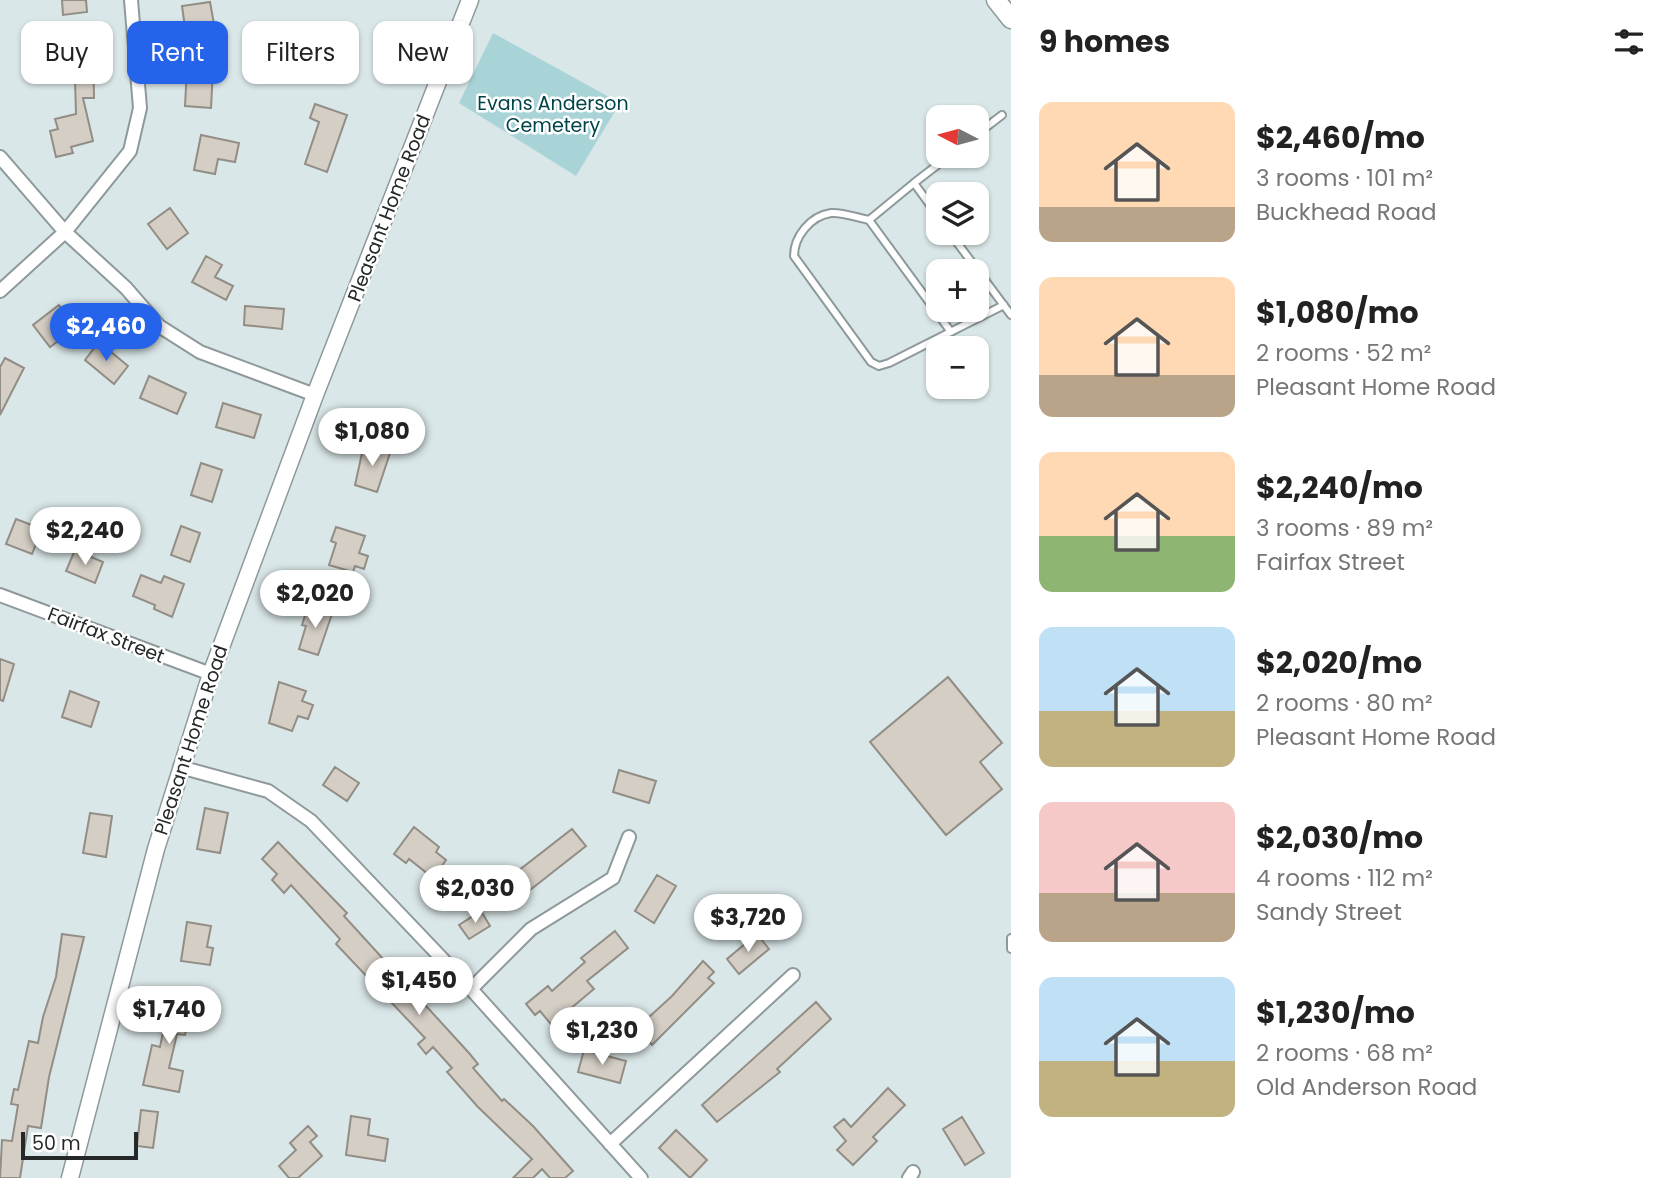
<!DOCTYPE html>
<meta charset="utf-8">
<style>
:root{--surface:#fff;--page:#f6f6f6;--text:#222;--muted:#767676;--accent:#2563eb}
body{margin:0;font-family:Poppins,sans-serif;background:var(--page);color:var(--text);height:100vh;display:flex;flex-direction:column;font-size:26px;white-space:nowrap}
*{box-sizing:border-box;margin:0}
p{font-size:23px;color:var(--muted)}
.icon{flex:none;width:38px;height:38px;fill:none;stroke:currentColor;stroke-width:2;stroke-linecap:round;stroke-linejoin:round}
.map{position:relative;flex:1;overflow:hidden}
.details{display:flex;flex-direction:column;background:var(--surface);width:665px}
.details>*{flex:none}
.top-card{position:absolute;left:21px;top:21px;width:665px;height:63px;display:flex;gap:14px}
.needle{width:46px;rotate:276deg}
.tools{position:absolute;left:926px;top:105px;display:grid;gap:14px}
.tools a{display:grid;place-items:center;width:63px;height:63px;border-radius:14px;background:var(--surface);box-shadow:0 2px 5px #0004;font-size:35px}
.scale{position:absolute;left:21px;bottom:18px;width:117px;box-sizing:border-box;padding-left:7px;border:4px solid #242829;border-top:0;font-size:19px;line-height:24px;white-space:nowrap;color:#242829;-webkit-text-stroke:5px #fff;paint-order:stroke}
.price{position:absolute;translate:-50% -60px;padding:0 16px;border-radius:24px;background:#fff;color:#222;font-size:23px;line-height:46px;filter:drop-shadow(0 2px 4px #0008)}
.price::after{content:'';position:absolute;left:50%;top:42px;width:21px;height:16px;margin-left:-10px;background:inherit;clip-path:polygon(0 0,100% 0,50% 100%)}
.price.on{background:var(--accent);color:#fff}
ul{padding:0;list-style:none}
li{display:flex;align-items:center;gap:21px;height:175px;padding:0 28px}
li span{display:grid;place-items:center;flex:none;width:196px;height:140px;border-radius:14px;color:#555}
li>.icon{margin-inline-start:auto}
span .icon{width:84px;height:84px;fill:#fffc;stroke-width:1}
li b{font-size:30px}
h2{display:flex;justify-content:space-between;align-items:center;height:84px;padding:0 28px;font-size:30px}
.pill{padding:0 24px;border-radius:14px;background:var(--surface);box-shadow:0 2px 5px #0004;font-size:24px;line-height:63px}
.pill.on{background:var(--accent);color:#fff}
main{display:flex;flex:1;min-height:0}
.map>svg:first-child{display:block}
</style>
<main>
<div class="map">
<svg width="1011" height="1178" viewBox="0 0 1011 1178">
<rect width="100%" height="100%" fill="#dae7e8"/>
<!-- green -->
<path fill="#a8d4d8" d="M493 33 620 103 576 176 459 103Z"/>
<!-- building -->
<path fill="#d4cec5" stroke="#928d85" stroke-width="2" d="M62 0H86L87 12 63 15Z
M210 2 214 24 208 25 210 38 187 42 182 6Z
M74 45H93L94 98H83L93 141 71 147 73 153 56 157 50 131 58 129 55 119 76 114Z
M187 68 213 70 211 108 185 106Z
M315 104 347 115 327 172 305 164 319 122 310 118Z
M201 135 239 143 235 162 218 159 215 174 194 170Z
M170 208 188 233 167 249 148 224Z
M206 256 222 265 215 277 233 286 226 300 192 282Z
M59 305 71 321 60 329 65 336 50 347 33 325Z
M245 306 284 309 282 329 244 325Z
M99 342 128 366 114 384 85 360Z
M5 358 24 368 0 415V367Z
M149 376 186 393 177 414 140 398Z
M223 403 261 415 254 438 216 427Z
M364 444 390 453 377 492 355 485Z
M201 463 222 470 212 502 191 495Z
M16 519 42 529 32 554 6 544Z
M181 526 200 533 190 562 171 555Z
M336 527 365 536 359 553 368 556 364 569 355 566 353 572 329 565 336 543 331 541Z
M75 550 103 562 95 583 66 571Z
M141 575 161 583 164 576 184 584 172 617 154 609 155 605 133 596Z
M308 606 332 614 318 655 299 649 306 626 302 625Z
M0 659 14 664 3 701 0 700Z
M948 677 1002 743 980 762 1002 789 946 835 870 742Z
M279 682 306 691 302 701 313 705 308 719 298 716 292 731 269 723Z
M70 691 99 702 91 727 62 717Z
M335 767 359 783 347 801 323 785Z
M619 770 656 781 649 803 613 792Z
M205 808 228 813 220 853 197 849Z
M90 813 112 816 106 857 83 853Z
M414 827 439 847 436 852 446 860 433 878 409 859 406 863 394 854Z
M572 829 586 846 511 905 496 888Z
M278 842 347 913 344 916 469 1053 478 1064 473 1068 502 1101 504 1099 533 1126 573 1171 565 1178H550L542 1169 533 1178H513L532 1159 477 1106 447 1072 452 1068 433 1047 426 1054 418 1044 425 1038 336 944 340 939 291 885 284 893 272 880 277 874 262 859Z
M657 875 676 886 654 923 635 911Z
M481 911 490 926 469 939 459 925Z
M187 922 211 926 207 947 213 948 210 965 181 961Z
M615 931 628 948 587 981 594 989 569 1010 581 1025 564 1040 540 1011 535 1015 526 1004 548 986 552 991 585 962 581 958Z
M62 934 84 937 49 1077 41 1128 28 1126 20 1178H0L2 1140 12 1141 18 1105 11 1104 14 1089 18 1090 29 1041 38 1043 43 1017 56 977Z
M757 934 769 949 739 974 727 959Z
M703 961 714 972 708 978 714 983 652 1045 637 1028 672 996Z
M171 993 193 997 185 1035 177 1034 169 1068 183 1071 179 1092 143 1085 152 1045 160 1047Z
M816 1002 831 1019 777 1069 780 1072 717 1122 702 1105Z
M584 1050 626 1061 620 1083 578 1072Z
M888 1088 905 1105 873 1137 877 1141 853 1165 837 1150 846 1141 834 1127 844 1119 851 1127Z
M141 1110 158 1112 153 1148 137 1146Z
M351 1116 370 1119 368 1135 388 1139 385 1161 346 1155Z
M962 1117 984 1153 965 1165 943 1129Z
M308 1126 317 1136 310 1142 322 1156 298 1178H289L279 1166 296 1150 290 1143Z
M676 1130 707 1160 690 1178 659 1148Z"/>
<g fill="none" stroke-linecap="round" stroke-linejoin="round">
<defs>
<path id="service" d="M976 135 1002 115
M914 183 869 220C858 218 842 212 831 213 810 216 794 237 794 256L871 362 879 366 889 363 1004 305
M938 216 914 183 949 156
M869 220 951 332
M950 233 1011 315
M1011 938V949"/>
<path id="minor" d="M0 157 65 232 126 288 159 326 200 352 315 395
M0 291 65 232 130 151 140 108 131 0
M0 595 211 674
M180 767 268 791 311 821 471 989 641 1178
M471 989 531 929 613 878 629 837
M610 1144 793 975
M909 1178 913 1172"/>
<path id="tertiary" d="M70 1178 156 849 211 674 315 395 470 0"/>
<path id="secondary" d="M996 0 1011 19"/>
</defs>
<!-- service casing -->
<use href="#service" stroke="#8e999b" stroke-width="10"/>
<!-- minor casing -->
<use href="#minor" stroke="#8e999b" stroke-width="16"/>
<!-- tertiary casing -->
<use href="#tertiary" stroke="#8e999b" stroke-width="19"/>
<!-- secondary casing -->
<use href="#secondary" stroke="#8e999b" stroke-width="21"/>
<!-- service -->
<use href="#service" stroke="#fff" stroke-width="6"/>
<!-- minor -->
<use href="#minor" stroke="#fff" stroke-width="12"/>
<!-- tertiary -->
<use href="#tertiary" stroke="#fff" stroke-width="16"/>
<!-- secondary -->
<use href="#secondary" stroke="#fff" stroke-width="18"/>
</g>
<g text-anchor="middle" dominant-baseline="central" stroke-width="5" stroke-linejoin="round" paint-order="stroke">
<!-- park labels -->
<g font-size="19" fill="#004449" stroke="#fff">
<text x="553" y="103">Evans Anderson<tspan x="553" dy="22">Cemetery</tspan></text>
</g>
<!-- street labels -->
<g font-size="19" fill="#242829" stroke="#fff">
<text transform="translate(389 208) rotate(-69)">Pleasant Home Road</text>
<text transform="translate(106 635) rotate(21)">Fairfax Street</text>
<text transform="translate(191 740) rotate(-72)">Pleasant Home Road</text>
</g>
</g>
</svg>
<div class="tools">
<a><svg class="needle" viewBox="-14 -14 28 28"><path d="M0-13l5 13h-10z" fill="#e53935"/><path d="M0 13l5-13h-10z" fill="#767676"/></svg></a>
<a><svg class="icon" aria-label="layers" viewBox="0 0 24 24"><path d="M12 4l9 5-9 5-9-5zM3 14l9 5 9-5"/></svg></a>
<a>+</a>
<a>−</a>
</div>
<div class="scale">50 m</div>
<b class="price on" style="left:106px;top:363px">$2,460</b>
<b class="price" style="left:372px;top:468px">$1,080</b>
<b class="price" style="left:85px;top:567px">$2,240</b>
<b class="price" style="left:315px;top:630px">$2,020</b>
<b class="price" style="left:475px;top:925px">$2,030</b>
<b class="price" style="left:748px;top:954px">$3,720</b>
<b class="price" style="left:419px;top:1017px">$1,450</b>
<b class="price" style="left:169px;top:1046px">$1,740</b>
<b class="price" style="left:602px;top:1067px">$1,230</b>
<div class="top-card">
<a class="pill">Buy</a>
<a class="pill on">Rent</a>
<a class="pill">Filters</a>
<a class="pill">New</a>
</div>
</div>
<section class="details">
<h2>9 homes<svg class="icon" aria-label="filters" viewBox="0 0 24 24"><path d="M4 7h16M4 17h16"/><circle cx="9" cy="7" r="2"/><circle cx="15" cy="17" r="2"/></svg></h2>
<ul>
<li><span style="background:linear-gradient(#ffd9b3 75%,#b9a48a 0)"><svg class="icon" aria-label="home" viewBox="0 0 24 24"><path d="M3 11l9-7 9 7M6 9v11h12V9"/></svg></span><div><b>$2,460/mo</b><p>3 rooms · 101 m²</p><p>Buckhead Road</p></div></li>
<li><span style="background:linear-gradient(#ffd9b3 70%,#b9a48a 0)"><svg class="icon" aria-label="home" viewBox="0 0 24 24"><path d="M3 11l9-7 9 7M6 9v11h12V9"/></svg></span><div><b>$1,080/mo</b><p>2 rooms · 52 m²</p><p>Pleasant Home Road</p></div></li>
<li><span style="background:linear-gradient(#ffd9b3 60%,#8fb573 0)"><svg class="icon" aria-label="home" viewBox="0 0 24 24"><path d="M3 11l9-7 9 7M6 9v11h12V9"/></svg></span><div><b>$2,240/mo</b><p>3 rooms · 89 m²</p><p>Fairfax Street</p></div></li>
<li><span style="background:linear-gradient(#bfe0f5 60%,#c2b280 0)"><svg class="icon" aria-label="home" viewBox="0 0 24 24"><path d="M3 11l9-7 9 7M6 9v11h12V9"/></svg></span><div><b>$2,020/mo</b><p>2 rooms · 80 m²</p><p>Pleasant Home Road</p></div></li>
<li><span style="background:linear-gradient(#f6c9c9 65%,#b9a48a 0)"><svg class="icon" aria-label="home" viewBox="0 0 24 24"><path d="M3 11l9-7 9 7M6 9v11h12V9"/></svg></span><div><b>$2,030/mo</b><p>4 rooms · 112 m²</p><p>Sandy Street</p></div></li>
<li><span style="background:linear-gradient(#bfe0f5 60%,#c2b280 0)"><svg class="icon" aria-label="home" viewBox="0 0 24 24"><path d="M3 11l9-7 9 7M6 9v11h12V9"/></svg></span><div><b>$1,230/mo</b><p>2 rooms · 68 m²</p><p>Old Anderson Road</p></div></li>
</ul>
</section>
</main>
